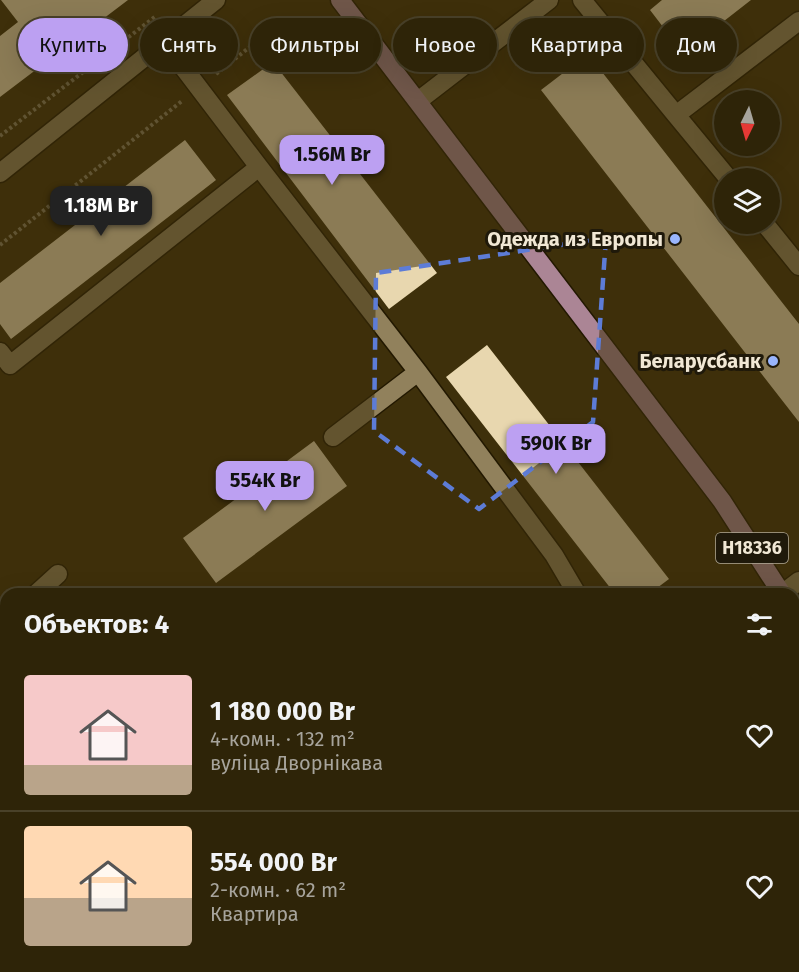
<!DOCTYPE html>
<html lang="ru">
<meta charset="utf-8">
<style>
:root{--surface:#2e2408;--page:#3a3016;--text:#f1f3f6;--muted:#a7a49c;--line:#494129;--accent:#bca0f2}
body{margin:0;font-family:"Fira Sans",sans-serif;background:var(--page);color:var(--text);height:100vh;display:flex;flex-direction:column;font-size:22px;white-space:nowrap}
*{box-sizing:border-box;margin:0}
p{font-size:20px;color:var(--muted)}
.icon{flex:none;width:33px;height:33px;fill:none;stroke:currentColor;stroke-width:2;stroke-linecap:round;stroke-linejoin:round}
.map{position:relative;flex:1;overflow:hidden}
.side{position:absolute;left:0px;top:588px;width:800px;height:384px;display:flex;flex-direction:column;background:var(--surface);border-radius:18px 18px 0 0;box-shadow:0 6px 24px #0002,0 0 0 2px var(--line)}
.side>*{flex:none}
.top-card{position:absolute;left:18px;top:18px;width:764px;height:54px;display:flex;gap:12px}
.needle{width:39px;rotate:185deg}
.fabs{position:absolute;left:714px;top:90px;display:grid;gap:12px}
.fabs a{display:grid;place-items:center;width:66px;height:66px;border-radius:50%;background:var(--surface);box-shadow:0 6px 24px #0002,0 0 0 2px var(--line);font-size:30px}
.price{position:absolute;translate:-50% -51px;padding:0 14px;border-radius:12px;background:var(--accent);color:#111;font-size:20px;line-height:39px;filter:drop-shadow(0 2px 3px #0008)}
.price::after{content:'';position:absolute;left:50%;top:36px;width:18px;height:14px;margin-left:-9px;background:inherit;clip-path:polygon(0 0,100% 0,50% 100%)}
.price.current{background:#222;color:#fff}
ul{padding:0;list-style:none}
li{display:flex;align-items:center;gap:18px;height:150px;padding:0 24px}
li+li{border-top:2px solid var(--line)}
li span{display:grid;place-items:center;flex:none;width:168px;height:120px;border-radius:6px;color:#555}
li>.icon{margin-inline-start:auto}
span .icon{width:72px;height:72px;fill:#fffc;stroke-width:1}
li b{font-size:26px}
h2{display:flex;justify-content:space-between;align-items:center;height:72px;padding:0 24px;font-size:26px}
.tag{padding:0 21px;border-radius:27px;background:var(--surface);box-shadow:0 6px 24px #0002,0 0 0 2px var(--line);font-size:21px;line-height:54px}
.tag.current{background:var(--accent);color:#111}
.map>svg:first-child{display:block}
</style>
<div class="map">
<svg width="799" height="972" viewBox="0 0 799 972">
<rect width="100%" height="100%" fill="#3e300b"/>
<!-- building -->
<path fill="#e8d7af" d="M1 0H128L0 97V36L18 22Z
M662 0H751L683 53 650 10Z
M588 54 799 324V422L541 90Z
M273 62 437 273 389 309 227 95Z
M185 140 216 180 11 339 0 324V283Z
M487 345 669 579 649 594H615L446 377Z
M314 441 347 486 216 583 183 538Z"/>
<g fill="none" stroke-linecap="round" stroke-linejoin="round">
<defs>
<path id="minor" d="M582 0 676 115 799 21
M164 42 259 167 418 372 554 555 577 594
M418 101 549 0
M676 115 728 178
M0 173 216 0
M765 224 799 266
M0 352 10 365 259 167
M333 437 418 372
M36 594 58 574
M782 594 799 581
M0 622 6 617
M794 834 799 830
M0 944 6 953
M16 966 20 972
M44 972 51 966
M345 972 353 966
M617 972 624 966"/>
<path id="major" d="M340 0 722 501 782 594
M794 611 799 620"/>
</defs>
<!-- minor casing -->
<use href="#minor" stroke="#221800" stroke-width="21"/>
<!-- major casing -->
<use href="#major" stroke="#221800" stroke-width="21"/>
<!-- path -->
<path stroke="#8b7f62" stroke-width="4" stroke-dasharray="3 3" stroke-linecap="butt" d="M216 74 256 42 297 41
M0 136 156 16
M0 245 182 101
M794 870 799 866
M657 972 665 966"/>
<!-- minor -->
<use href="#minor" stroke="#91815c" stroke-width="18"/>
<!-- major -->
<use href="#major" stroke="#ab8595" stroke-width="18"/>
</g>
<!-- marked area -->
<path d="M0 0H799V972H0ZM606 238 593 422 479 509 374 431 376 273Z" fill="#3e300b" fill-opacity=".55" fill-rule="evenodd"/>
<path fill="none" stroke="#5d7cd7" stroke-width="4.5" stroke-dasharray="12 8" stroke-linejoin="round" d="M606 238 593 422 479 509 374 431 376 273Z"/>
<!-- markers -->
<g fill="#99b5fd" stroke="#1f190a" stroke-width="2">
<circle cx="675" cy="239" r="6"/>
<circle cx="773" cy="361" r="6"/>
</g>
<g text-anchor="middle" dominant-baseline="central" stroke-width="6" stroke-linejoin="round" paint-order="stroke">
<!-- shield labels -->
<rect fill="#1f190a" stroke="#b2aa98" stroke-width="1.5" x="716" y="533" width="72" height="30" rx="4.5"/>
<g font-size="18" font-weight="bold" fill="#f1e8d5">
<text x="752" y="548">Н18336</text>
</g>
<!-- poi labels -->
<g font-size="20" font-weight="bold" fill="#f1e8d5" stroke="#1f190a" text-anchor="end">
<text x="663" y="239">Одежда из Европы</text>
<text x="761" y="361">Беларусбанк</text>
</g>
</g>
</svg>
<div class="fabs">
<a><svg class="needle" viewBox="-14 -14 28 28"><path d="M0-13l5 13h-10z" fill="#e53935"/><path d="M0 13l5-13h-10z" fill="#a7a49c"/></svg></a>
<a><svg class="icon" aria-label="layers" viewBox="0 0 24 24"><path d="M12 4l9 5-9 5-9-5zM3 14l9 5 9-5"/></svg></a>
</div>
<b class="price" style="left:332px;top:186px">1.56M Br</b>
<b class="price current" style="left:101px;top:237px">1.18M Br</b>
<b class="price" style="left:556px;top:475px">590K Br</b>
<b class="price" style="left:265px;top:512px">554K Br</b>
<div class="top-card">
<a class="tag current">Купить</a>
<a class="tag">Снять</a>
<a class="tag">Фильтры</a>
<a class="tag">Новое</a>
<a class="tag">Квартира</a>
<a class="tag">Дом</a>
</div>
<section class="side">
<h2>Объектов: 4<svg class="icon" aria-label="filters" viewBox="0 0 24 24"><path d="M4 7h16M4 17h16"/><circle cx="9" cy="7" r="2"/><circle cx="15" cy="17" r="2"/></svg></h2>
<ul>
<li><span style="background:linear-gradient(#f6c9c9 75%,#b9a48a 0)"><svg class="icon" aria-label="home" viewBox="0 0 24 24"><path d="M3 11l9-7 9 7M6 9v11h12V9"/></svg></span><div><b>1 180 000 Br</b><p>4-комн. · 132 m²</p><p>вуліца Дворнікава</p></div><svg class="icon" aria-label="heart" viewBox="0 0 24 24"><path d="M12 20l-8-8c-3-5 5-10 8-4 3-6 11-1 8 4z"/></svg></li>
<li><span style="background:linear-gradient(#ffd9b3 60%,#b9a48a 0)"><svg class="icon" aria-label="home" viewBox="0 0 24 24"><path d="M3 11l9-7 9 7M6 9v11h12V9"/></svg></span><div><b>554 000 Br</b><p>2-комн. · 62 m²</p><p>Квартира</p></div><svg class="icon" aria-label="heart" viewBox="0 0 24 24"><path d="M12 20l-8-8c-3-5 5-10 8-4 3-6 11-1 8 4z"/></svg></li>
</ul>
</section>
</div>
